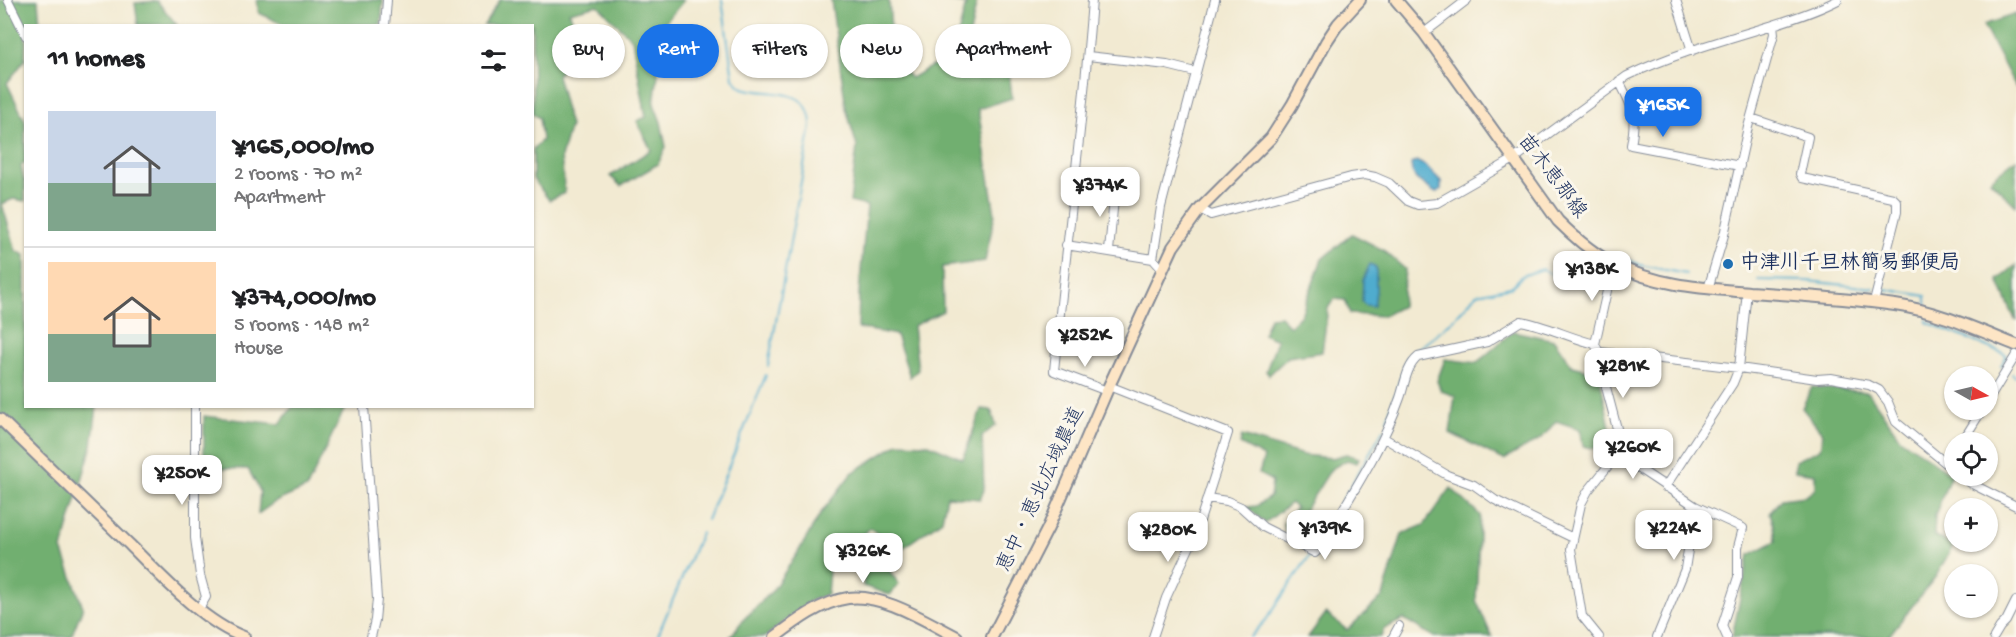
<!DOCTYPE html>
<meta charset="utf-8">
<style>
:root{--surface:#fff;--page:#f2f2f2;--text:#202124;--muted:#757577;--line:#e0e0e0;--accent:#1a73e8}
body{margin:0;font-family:"Gochi Hand","Klee One",sans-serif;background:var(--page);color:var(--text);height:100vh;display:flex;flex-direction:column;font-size:22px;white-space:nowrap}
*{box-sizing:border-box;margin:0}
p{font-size:20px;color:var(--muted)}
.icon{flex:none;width:33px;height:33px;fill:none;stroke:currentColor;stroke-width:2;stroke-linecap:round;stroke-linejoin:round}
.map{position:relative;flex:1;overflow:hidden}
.details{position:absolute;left:24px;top:24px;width:510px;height:384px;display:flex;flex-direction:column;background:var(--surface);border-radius:0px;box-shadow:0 2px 4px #0004}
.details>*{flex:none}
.hud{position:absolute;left:552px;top:24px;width:570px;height:54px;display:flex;gap:12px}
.needle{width:39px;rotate:98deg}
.tools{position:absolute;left:1944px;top:366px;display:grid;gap:12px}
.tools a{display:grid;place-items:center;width:54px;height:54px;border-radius:50%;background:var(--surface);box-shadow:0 2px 4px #0004;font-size:30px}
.price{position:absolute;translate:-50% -51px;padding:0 14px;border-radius:12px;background:#fff;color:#222;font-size:20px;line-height:39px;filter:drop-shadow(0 2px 3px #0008)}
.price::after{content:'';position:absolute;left:50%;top:36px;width:18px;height:14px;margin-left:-9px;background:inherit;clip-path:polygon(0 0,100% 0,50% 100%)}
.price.selected{background:var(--accent);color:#fff}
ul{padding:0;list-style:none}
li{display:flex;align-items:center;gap:18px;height:150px;padding:0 24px}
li+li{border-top:2px solid var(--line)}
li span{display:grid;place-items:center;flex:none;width:168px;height:120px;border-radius:0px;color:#555}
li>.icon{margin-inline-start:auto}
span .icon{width:72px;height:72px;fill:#fffc;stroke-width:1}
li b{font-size:26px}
h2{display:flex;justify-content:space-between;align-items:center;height:72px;padding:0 24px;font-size:26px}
.chip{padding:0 21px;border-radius:27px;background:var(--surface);box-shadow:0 2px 4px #0004;font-size:21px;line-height:54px}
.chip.selected{background:var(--accent);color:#fff}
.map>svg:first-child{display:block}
</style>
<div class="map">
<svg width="2016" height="637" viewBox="0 0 2016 637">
<rect width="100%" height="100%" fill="#fbf7ec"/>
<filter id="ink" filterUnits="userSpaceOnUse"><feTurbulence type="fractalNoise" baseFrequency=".0167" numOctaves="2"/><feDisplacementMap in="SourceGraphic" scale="12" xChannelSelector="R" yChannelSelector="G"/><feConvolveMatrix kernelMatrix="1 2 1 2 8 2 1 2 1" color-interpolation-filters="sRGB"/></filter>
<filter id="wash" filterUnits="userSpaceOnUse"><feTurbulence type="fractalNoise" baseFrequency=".008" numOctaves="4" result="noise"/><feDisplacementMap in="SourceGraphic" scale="24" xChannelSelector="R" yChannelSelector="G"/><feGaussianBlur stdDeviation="1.35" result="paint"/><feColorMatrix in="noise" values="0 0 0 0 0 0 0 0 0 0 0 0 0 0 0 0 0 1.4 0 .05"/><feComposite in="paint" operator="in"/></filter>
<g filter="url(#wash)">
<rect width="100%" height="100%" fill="#f2ead2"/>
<!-- forest -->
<path fill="#71af6f" stroke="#466f66" stroke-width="1.5" d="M0 0H38L40 25 26 26 25 60 7 83 25 121V162L21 166 24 181H25V201L13 199 2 204 16 251 25 255 26 406 97 407 92 445 62 549 83 607 71 637H0Z
M257 0H383L381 25H284L259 13Z
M500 0H684L658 31 660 60 654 104 661 122 666 147 658 164 621 186 610 176 651 150 637 121 646 117 632 39 598 5 569 12 586 47 557 75 570 126 561 157 565 193 549 200 533 179V149L542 140 539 118 533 114 532 26 484 25Z
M831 0H889L893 59 911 78 932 66 950 65 966 4 939 0H977L966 54 980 65 1009 70 1012 98 978 109 995 214 985 261 942 267 943 311 913 326 918 370 910 377 896 335 858 328 859 292 867 206 850 202 857 147 846 108Z
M157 1 177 25H138L135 3Z
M2016 14V88L1983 25Z
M2016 159V206L1990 180Z
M1352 234 1383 250 1405 269 1402 306 1383 316 1350 314 1345 300 1334 299 1328 308 1322 352 1288 357 1269 375 1266 371 1277 340 1263 334 1270 317 1280 316 1290 326 1301 315 1322 259Z
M2016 265V322L1998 280Z
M1513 331 1554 340 1572 366 1599 373 1614 447 1606 451 1583 446 1580 429 1556 421 1542 438 1504 460 1450 433 1455 396 1441 391 1437 381 1445 359 1477 363Z
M1812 387 1868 392 1900 438 1951 474 1935 516 1934 535 1953 546 1936 576 1888 637H1732L1749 555 1776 541 1774 525 1770 513 1781 499 1806 496 1815 489V474L1795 471V461L1820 449 1823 434 1802 408Z
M293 406 349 407 344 410 307 488 275 502 258 514 260 491 248 469 204 468V416L280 424Z
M981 409 991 410 996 425 982 436 984 490 980 499 947 496 942 520 883 562 899 584 890 595 863 586 866 558 878 534 870 528 860 538 831 547 827 594 812 600 765 637H730L743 620 772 591 797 554 821 513 852 473 899 443 929 444 963 459Z
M1242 436 1303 455 1332 458 1346 454 1359 458 1357 463 1347 460 1331 469 1292 530 1285 531 1283 524 1296 508 1291 503 1265 523 1247 507 1256 506 1270 497 1272 481 1259 474 1264 457 1240 444Z
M1451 488 1480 515 1476 600 1492 637H1434L1404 619 1384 629 1381 637H1308L1326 613 1347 630 1383 596 1402 534 1424 525Z"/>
<!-- water -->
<path fill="#4facce" stroke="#356e96" stroke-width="1.5" d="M1416 161 1426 166 1441 181V189L1438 192H1434L1416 179 1412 171 1411 164Z
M1370 264 1376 267V290L1374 306 1366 305 1362 302 1363 280Z"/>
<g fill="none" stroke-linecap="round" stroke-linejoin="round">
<!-- stream -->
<path stroke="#4facce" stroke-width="2" d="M722 0 733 78C736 82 739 86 743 88 770 97 810 84 811 126L768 366
M1617 255 1640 265 1686 274
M1758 280 1807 281 1874 288
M1884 289 1926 296V305
M1927 320V322L2007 355 2001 366
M2012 374 2016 377
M1387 420 1408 355 1430 340 1453 320 1477 294 1511 287 1522 276 1543 269 1551 274H1595L1606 271 1607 268
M707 520 766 375
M1315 548 1383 430
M657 637 701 533
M1250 637 1266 620 1312 552"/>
</g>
</g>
<g filter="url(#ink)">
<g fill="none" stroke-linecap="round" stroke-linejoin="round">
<defs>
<path id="street" d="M8 0 26 36
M1092 0C1083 124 1066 248 1054 371L1107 391
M1676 0 1692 51
M385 26 387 0
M1424 33 1467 0
M1088 56 1167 65 1195 72
M1619 81C1633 108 1637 114 1631 145L1740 166
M1751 118 1808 137 1800 174 1802 178 1893 198 1897 202V212L1874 302
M1200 209 1211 215 1351 177 1365 175 1375 177 1389 183 1408 201 1418 205 1437 203 1514 159 1627 76C1673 54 1724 40 1773 25 1795 18 1817 11 1838 0
M1066 245 1153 259 1162 269
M1109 251 1115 188
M1153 259 1161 207 1215 0
M1708 289 1724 235 1748 127 1774 34 1773 25
M1600 352 1739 368 1817 379 1831 378 1869 385 1879 390 1888 402 1896 422 1954 470
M1109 386 1228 433 1196 533 1166 598 1153 637
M1988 401 2016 355
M195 406V538L200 575 206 597 199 609
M364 406 377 599 375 620 371 637
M1384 438 1447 475 1474 485 1495 500 1573 538
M1962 442 1982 410
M1620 451 1635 466 1695 506 1685 569 1657 637
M1948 464 1954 454
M1961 476 1972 484 2016 506
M1665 487 1733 383 1739 368 1747 291
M1207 498 1227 501 1241 507 1263 527 1315 553 1320 548C1348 499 1381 452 1400 398 1405 384 1406 367 1418 357L1487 342 1521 321C1547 326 1570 338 1595 344
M1695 506 1743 528 1738 547V577L1722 626 1727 637
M1393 637 1399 626
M1599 637 1582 616 1571 549 1581 504 1588 491 1620 451V440L1606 387 1605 366 1595 344 1613 264
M1994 637 2000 627 2006 621 2016 601"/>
<path id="secondary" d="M1396 0 1424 33 1558 221C1575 238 1594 255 1616 265 1658 286 1703 288 1749 292 1798 295 1847 298 1895 305 1937 311 1976 329 2016 345
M0 419C43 461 86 503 130 545 160 575 204 623 244 637
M775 637C796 621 821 602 848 598 883 593 927 622 957 637
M992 637 1048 528 1109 386 1173 247 1200 209 1271 138 1292 105 1326 42 1338 24 1360 0"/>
</defs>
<!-- street casing -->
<use href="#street" stroke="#868c98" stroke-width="10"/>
<!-- secondary casing -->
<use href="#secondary" stroke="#868c98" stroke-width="14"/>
<!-- street -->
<use href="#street" stroke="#fff" stroke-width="8"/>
<!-- secondary -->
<use href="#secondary" stroke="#fde5c5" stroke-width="10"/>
</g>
</g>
<!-- markers -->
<circle fill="#1f6fb2" stroke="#fbf7ec" stroke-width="2" cx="1728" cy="264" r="6"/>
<g text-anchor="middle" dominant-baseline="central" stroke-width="6" stroke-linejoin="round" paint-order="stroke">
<!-- street labels -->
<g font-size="20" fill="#1b2f5e" stroke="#fbf7ec">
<text transform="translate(1551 177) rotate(53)">苗木恵那線</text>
<text transform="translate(1042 490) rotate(-65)">恵中・恵北広域農道</text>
</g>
<!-- poi labels -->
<g font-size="20" font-weight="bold" fill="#1b2f5e" stroke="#fbf7ec" text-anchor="start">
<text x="1740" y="264">中津川千旦林簡易郵便局</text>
</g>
</g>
</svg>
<div class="tools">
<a><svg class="needle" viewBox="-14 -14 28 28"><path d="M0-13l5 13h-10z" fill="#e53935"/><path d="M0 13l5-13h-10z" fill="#757577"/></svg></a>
<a><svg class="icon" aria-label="locate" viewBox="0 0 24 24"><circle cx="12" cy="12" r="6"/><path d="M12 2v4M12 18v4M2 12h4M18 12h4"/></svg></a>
<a>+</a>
<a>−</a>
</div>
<b class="price selected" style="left:1663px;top:138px">¥165K</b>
<b class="price" style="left:1100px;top:218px">¥374K</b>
<b class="price" style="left:1592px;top:302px">¥138K</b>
<b class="price" style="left:1085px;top:368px">¥252K</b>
<b class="price" style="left:1623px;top:399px">¥281K</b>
<b class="price" style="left:1633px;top:480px">¥260K</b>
<b class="price" style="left:182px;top:506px">¥250K</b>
<b class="price" style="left:1325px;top:561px">¥139K</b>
<b class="price" style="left:1674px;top:561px">¥224K</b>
<b class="price" style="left:1168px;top:563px">¥280K</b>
<b class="price" style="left:863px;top:584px">¥326K</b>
<div class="hud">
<a class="chip">Buy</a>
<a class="chip selected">Rent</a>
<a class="chip">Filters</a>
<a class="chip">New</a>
<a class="chip">Apartment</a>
</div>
<section class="details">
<h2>11 homes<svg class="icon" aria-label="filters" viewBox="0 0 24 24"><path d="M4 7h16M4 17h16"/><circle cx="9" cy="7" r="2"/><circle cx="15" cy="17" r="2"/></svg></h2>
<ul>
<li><span style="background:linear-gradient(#c9d6e8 60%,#7fa58c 0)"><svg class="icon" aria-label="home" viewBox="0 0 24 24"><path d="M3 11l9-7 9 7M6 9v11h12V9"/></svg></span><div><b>¥165,000/mo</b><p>2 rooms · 70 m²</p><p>Apartment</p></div></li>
<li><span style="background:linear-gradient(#ffd9b3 60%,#7fa58c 0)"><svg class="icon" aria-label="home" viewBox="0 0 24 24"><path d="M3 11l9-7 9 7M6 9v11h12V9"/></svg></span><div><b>¥374,000/mo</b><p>5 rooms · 148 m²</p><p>House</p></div></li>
</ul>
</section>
</div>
